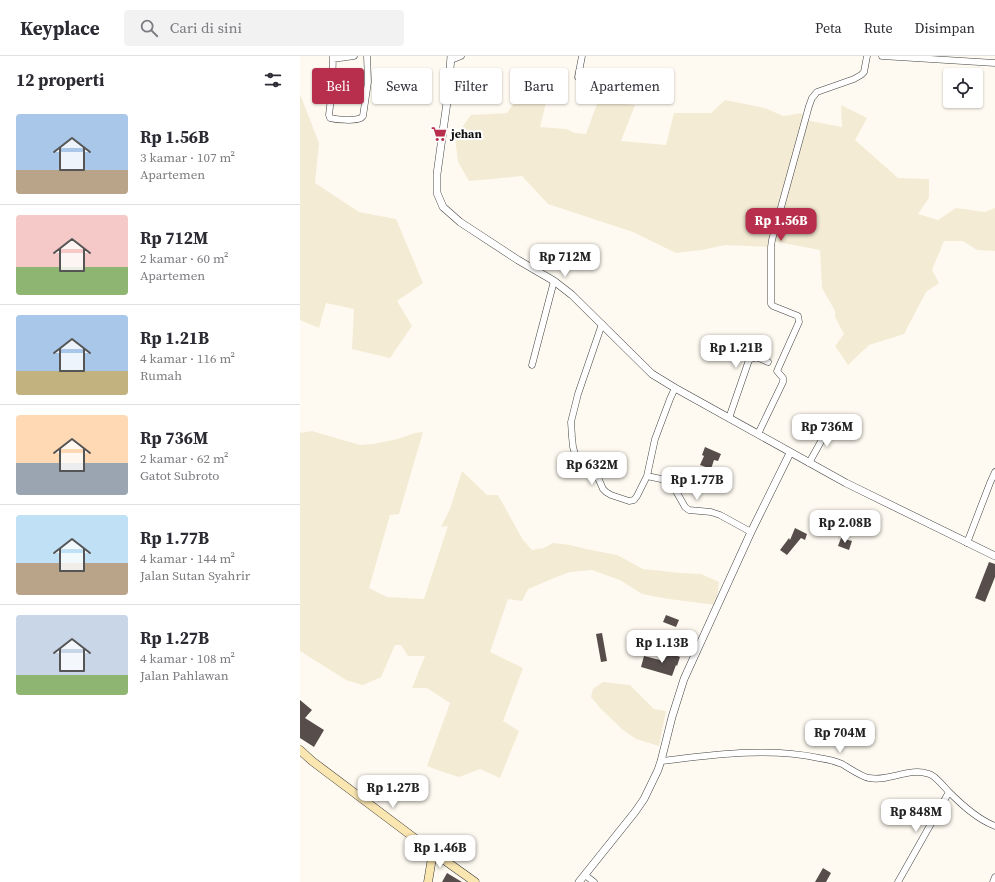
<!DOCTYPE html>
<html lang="id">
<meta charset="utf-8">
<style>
:root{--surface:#fff;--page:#f2f2f3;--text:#2b2b33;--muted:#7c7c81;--line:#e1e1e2;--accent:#b72f4c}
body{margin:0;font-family:"Source Serif 4",serif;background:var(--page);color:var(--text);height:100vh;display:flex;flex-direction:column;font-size:15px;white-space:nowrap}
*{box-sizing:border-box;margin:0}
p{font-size:13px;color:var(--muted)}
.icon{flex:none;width:22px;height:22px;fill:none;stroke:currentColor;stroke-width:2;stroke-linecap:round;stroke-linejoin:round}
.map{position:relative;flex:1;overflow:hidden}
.side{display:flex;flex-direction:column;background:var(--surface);width:300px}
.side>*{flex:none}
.top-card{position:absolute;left:12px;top:12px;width:380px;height:36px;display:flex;gap:8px}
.tools{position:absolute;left:643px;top:12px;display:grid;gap:8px}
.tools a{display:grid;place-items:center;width:40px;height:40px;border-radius:4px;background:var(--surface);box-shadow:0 1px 3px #0004;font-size:20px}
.price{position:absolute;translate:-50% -34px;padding:0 9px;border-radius:8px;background:#fff;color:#222;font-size:13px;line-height:26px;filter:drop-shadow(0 1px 2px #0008)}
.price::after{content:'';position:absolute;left:50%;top:24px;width:12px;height:9px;margin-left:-6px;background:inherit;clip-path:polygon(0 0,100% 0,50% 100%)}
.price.on{background:var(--accent);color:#fff}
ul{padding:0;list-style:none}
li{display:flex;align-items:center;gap:12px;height:100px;padding:0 16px}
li+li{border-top:1px solid var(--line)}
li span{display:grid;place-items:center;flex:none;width:112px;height:80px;border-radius:4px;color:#555}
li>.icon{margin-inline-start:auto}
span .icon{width:48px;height:48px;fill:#fffc;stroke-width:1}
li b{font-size:17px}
h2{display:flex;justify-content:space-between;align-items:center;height:48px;padding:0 16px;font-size:17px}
.pill{padding:0 14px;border-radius:4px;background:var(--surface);box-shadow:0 1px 3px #0004;font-size:14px;line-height:36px}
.pill.on{background:var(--accent);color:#fff}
header{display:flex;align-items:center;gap:24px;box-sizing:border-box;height:56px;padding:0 20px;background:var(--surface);border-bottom:1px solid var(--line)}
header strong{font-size:19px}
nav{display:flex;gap:22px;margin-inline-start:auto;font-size:14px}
.search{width:280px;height:36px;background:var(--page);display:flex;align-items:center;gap:10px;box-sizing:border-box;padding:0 14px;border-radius:4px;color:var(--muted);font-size:15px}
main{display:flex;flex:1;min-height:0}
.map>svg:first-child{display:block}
</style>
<header>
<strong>Keyplace</strong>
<div class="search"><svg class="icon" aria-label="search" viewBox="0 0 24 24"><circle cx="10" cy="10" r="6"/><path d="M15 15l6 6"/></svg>Cari di sini</div>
<nav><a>Peta</a><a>Rute</a><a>Disimpan</a></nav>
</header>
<main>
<section class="side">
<h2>12 properti<svg class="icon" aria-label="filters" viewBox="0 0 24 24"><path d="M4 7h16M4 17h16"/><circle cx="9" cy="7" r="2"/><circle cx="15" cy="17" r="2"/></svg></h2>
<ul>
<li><span style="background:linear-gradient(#a9c7e8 70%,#b9a48a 0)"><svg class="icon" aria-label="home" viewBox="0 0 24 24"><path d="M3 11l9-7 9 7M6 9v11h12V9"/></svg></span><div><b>Rp 1.56B</b><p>3 kamar · 107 m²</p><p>Apartemen</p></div></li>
<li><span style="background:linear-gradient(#f6c9c9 65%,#8fb573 0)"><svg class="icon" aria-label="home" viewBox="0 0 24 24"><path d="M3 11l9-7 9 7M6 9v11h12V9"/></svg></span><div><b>Rp 712M</b><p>2 kamar · 60 m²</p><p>Apartemen</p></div></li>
<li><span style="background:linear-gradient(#a9c7e8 70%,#c2b280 0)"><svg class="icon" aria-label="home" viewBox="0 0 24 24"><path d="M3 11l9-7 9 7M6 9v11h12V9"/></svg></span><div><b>Rp 1.21B</b><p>4 kamar · 116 m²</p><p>Rumah</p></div></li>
<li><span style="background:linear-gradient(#ffd9b3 60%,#9aa5b1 0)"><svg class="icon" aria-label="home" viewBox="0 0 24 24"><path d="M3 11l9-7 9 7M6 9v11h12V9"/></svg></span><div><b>Rp 736M</b><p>2 kamar · 62 m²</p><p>Gatot Subroto</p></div></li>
<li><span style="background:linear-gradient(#bfe0f5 60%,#b9a48a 0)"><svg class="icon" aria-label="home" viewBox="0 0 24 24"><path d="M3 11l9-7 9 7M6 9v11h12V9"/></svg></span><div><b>Rp 1.77B</b><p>4 kamar · 144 m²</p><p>Jalan Sutan Syahrir</p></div></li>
<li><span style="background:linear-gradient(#c9d6e8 75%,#8fb573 0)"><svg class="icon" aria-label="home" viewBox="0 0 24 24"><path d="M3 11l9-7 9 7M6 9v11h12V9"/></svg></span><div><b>Rp 1.27B</b><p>4 kamar · 108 m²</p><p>Jalan Pahlawan</p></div></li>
</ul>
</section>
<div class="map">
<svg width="695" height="826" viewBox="0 0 695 826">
<rect width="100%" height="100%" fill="#fefaf1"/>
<!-- farmland -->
<path fill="#f3ebd3" d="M232 15 252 22 240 71 266 73 275 77 286 78 298 45 335 49 321 85 366 89 374 57H411L425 44 465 52 483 60 502 57 505 64 542 71 541 49 567 62 555 84 598 122 629 123V142L618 158 638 164 656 152 685 156 695 152V195L677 194 663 185H644L632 214 639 227 626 236 604 278 569 289 548 309 535 290 544 278 535 261V255L522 232 520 194 473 185 471 191 425 189 402 194 376 197 333 176 248 148 222 120 169 125 158 106 155 81 171 59 207 57 223 34Z
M0 38 19 87 15 127 59 156 96 163 123 227 97 245 112 270 90 302 52 293 54 253 26 247 19 272 0 264Z
M12 375 60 389 73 388 98 383 115 377 123 376 99 458 90 459 69 532 87 541 124 543 148 470 141 471 150 453 162 415 187 439H198L223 484 232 494 244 492 253 487 270 489 286 493 317 499 343 513 381 517 401 518 419 526 416 549 369 543 342 538 320 524 292 514 270 516 259 520 228 533 222 545 208 543 190 596 223 612 203 665 219 675 200 722 180 713 159 721 143 716 127 710 150 647 127 632H112L125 600H108L101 589H95L81 621 63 629 46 624 0 595V377Z
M303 626 330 629 354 653 366 655 359 690 336 683 323 674 300 652 291 641 293 633Z"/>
<!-- building -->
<path fill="#574e4c" d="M405 391 421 398 418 405 414 404 411 413 400 409 404 400 402 399Z
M495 472 507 478 505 484 501 482 487 499 480 494 489 482 490 484Z
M541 482 552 485 549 494 538 490Z
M689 506 695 508V521L685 546 675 542Z
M366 559 379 564 376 571 363 566Z
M302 577 307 605 301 606 296 578Z
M367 596 380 601 377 610 376 609 372 620 341 611 344 600 364 605Z
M0 644 12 654 5 662 24 674 14 691 0 682Z
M523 812 531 817 526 826H515Z
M147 817 162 826H142Z"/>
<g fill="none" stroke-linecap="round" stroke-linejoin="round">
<defs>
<path id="minor" d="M33 0 32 33 29 59 30 62C38 64 54 65 61 62L63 60 68 26 67 0
M582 0 695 7
M33 3 54 0
M151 4 161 0
M278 21 282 0
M302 268 278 338 271 366 272 381 273 391 276 401 279 405 292 412 295 415 303 433 306 436 311 439 329 445 334 444 337 440 347 420 355 383 370 343 375 332
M232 309 254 225
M429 362 449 304C456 299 461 303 468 306
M458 378 483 326V322L477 315 499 266 498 260 473 250 471 248V191L472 184 509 50 512 42 517 36 554 23 561 19 564 16 567 0
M509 407 530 369
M347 420 361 423 372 428 385 451 389 454 411 456 420 459 451 476
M667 487 690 427 695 416
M361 705C413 699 467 691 519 702 526 703 535 705 542 708 549 712 562 721 569 722 589 726 609 711 629 718 635 719 644 731 649 736 662 749 677 763 695 770
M285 819 294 826
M598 826 649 736
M693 826 695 821"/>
<path id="tertiary" d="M151 0 148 39 137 118V137L143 151 160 166 218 204 254 225 272 239 352 318 375 332 546 427 695 500
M279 826 335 756 344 743 358 714 361 705 372 661 384 623 451 476 490 397"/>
<path id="secondary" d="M0 694 12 705 133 796 175 826
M128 826 133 796"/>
</defs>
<!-- minor casing -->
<use href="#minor" stroke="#424242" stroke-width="7"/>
<!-- tertiary casing -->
<use href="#tertiary" stroke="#424242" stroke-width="8"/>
<!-- secondary casing -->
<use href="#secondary" stroke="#313131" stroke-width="9"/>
<!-- minor -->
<use href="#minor" stroke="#fff" stroke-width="6"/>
<!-- tertiary -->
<use href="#tertiary" stroke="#fff" stroke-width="7"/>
<!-- secondary -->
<use href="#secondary" stroke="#fae6b1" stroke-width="8"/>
</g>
<!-- icons -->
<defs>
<symbol id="supermarket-bare" viewBox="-9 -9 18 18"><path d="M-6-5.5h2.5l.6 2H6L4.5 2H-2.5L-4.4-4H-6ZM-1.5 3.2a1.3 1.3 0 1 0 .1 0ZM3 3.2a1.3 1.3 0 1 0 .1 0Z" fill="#b72f4c" stroke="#fff" stroke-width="2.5" paint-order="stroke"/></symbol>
</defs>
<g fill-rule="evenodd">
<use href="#supermarket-bare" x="128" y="67" width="22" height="22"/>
</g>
<g text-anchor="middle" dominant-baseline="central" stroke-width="4" stroke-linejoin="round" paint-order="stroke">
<!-- poi labels -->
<g font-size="12" font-weight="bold" fill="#0f0f0f" stroke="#fff" text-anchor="start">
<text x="151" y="78">jehan</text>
</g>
</g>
</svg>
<div class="tools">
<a><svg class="icon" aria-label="locate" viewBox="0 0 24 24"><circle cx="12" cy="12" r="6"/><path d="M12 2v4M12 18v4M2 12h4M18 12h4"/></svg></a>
</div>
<b class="price on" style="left:481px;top:186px">Rp 1.56B</b>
<b class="price" style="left:265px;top:222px">Rp 712M</b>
<b class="price" style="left:436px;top:313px">Rp 1.21B</b>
<b class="price" style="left:527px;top:392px">Rp 736M</b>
<b class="price" style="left:292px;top:430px">Rp 632M</b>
<b class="price" style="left:397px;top:445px">Rp 1.77B</b>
<b class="price" style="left:545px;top:488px">Rp 2.08B</b>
<b class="price" style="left:362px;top:608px">Rp 1.13B</b>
<b class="price" style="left:540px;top:698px">Rp 704M</b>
<b class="price" style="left:93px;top:753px">Rp 1.27B</b>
<b class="price" style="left:616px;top:777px">Rp 848M</b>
<b class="price" style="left:140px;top:813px">Rp 1.46B</b>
<div class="top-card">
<a class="pill on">Beli</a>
<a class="pill">Sewa</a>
<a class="pill">Filter</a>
<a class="pill">Baru</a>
<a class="pill">Apartemen</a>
</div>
</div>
</main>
